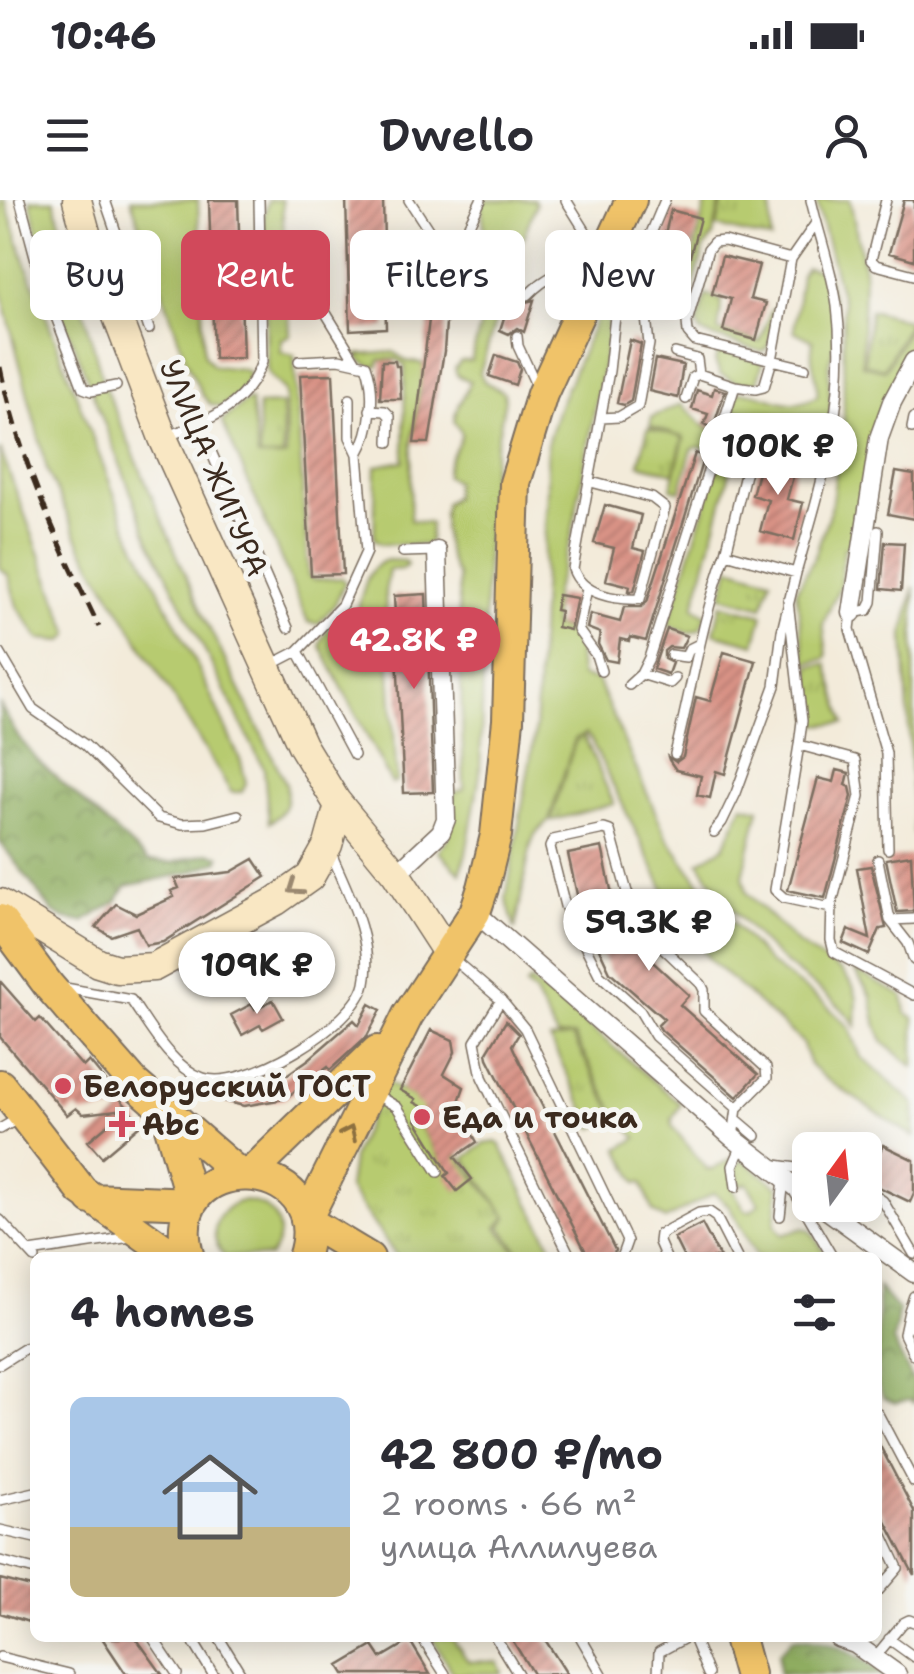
<!DOCTYPE html>
<meta charset="utf-8">
<style>
:root{--surface:#fff;--page:#f2f2f3;--text:#2b2b33;--muted:#7c7c81;--accent:#d1495b}
body{margin:0;font-family:"Shantell Sans",sans-serif;background:var(--page);color:var(--text);height:100vh;display:flex;flex-direction:column;font-size:38px;white-space:nowrap}
*{box-sizing:border-box;margin:0}
p{font-size:32px;color:var(--muted)}
.icon{flex:none;width:55px;height:55px;fill:none;stroke:currentColor;stroke-width:2;stroke-linecap:round;stroke-linejoin:round}
.map{position:relative;flex:1;overflow:hidden}
.panel{position:absolute;left:30px;top:1052px;width:852px;height:390px;display:flex;flex-direction:column;background:var(--surface);border-radius:15px;box-shadow:0 5px 25px #0003}
.panel>*{flex:none}
.hud{position:absolute;left:30px;top:30px;width:855px;height:90px;display:flex;gap:20px}
.needle{width:65px;rotate:15deg}
.fabs{position:absolute;left:792px;top:932px;display:grid;gap:20px}
.fabs a{display:grid;place-items:center;width:90px;height:90px;border-radius:15px;background:var(--surface);box-shadow:0 5px 25px #0003;font-size:50px}
.price{position:absolute;translate:-50% -85px;padding:0 22px;border-radius:35px;background:#fff;color:#222;font-size:32px;line-height:65px;filter:drop-shadow(0 2px 5px #0008)}
.price::after{content:'';position:absolute;left:50%;top:60px;width:30px;height:22px;margin-left:-15px;background:inherit;clip-path:polygon(0 0,100% 0,50% 100%)}
.price.selected{background:var(--accent);color:#fff}
ul{padding:0;list-style:none}
li{display:flex;align-items:center;gap:30px;height:250px;padding:0 40px}
li span{display:grid;place-items:center;flex:none;width:280px;height:200px;border-radius:15px;color:#555}
li>.icon{margin-inline-start:auto}
span .icon{width:120px;height:120px;fill:#fffc;stroke-width:1}
li b{font-size:42px}
h2{display:flex;justify-content:space-between;align-items:center;height:120px;padding:0 40px;font-size:42px}
.chip{padding:0 35px;border-radius:15px;background:var(--surface);box-shadow:0 5px 25px #0003;font-size:35px;line-height:90px}
.chip.selected{background:var(--accent);color:#fff}
.status{display:flex;justify-content:space-between;align-items:center;height:70px;padding:0 50px;background:var(--surface);direction:ltr}
.status svg{height:28px;fill:currentColor}
header{display:flex;justify-content:space-between;align-items:center;height:130px;padding:0 40px;background:var(--surface);font-size:45px;font-weight:600}
.map>svg:first-child{display:block}
</style>
<div class="status"><b>10:46</b><svg viewBox="0 0 49 12"><path d="M0 12V9h3v3zM5 12V6h3v6zM10 12V3h3v9zM15 12V0h3v12zM26 1h20v11H26zM47 4h2v5h-2z"/></svg></div>
<header><svg class="icon" aria-label="menu" viewBox="0 0 24 24"><path d="M4 6h16M4 12h16M4 18h16"/></svg>Dwello<svg class="icon" aria-label="person" viewBox="0 0 24 24"><circle cx="12" cy="8" r="4"/><path d="M4 21q1-7 8-7t8 7"/></svg></header>
<div class="map">
<svg width="914" height="1474" viewBox="0 0 914 1474">
<defs>
<pattern id="forest-crowns" width="20" height="18" patternUnits="userSpaceOnUse" patternTransform="scale(2.5)"><rect width="20" height="18" fill="#91af62"/><path d="M2 6a3 3 0 1 1 6 0M12 15a3 3 0 1 1 6 0" fill="none" stroke="#788f50"/></pattern>
<pattern id="park-tufts" width="24" height="20" patternUnits="userSpaceOnUse" patternTransform="scale(2.5)"><rect width="24" height="20" fill="#b7cb6f"/><path d="M3 7l-1-3M5 7V3M7 7l1-3M15 17l-1-3M17 17v-4M19 17l1-3" fill="none" stroke="#9eae60"/></pattern>
<pattern id="building-hatch" width="6" height="6" patternUnits="userSpaceOnUse" patternTransform="scale(2.5)"><rect width="6" height="6" fill="#d99386"/><path d="M-1 1l2-2M0 6l6-6M5 7l2-2" fill="none" stroke="#b1786d"/></pattern>
</defs>
<rect width="100%" height="100%" fill="#f6f6f2"/>
<filter id="ink" filterUnits="userSpaceOnUse"><feTurbulence type="fractalNoise" baseFrequency=".01" numOctaves="2"/><feDisplacementMap in="SourceGraphic" scale="20" xChannelSelector="R" yChannelSelector="G"/><feConvolveMatrix kernelMatrix="1 2 1 2 8 2 1 2 1" color-interpolation-filters="sRGB"/></filter>
<filter id="wash" filterUnits="userSpaceOnUse"><feTurbulence type="fractalNoise" baseFrequency=".0048" numOctaves="4" result="noise"/><feDisplacementMap in="SourceGraphic" scale="40" xChannelSelector="R" yChannelSelector="G"/><feGaussianBlur stdDeviation="2.25" result="paint"/><feColorMatrix in="noise" values="0 0 0 0 0 0 0 0 0 0 0 0 0 0 0 0 0 1.4 0 .05"/><feComposite in="paint" operator="in"/></filter>
<g filter="url(#wash)">
<rect width="100%" height="100%" fill="#f3ebda"/>
<!-- green -->
<path fill="#b7cb6f" stroke="#797a46" stroke-width="2.5" d="M0 0H5L25 61 126 325 195 461 241 562 246 583 242 592H231L81 346 47 269 0 86Z
M30 0H54L104 185 202 413 286 584C289 602 285 613 269 623L264 569 149 339 48 78Z
M131 0H198L204 155 213 166 242 169 250 173 240 194 221 207 210 204 202 195 187 163Z
M268 0H282L290 135 281 139V152L294 155 308 375 313 380 342 378 345 382 335 404 318 424 308 422 222 221 248 200 251 201 258 257 286 256 285 193C281 182 270 181 267 170L264 16Z
M481 0H534L536 4 511 68 480 173 484 181 504 193 505 199 492 268 487 339 480 574 466 654 460 673 438 651 448 639 454 593 464 589 458 377C446 358 440 324 445 303L454 297 455 281 446 276C447 258 458 250 462 233L454 222C455 206 466 197 470 181L457 175 455 168 461 161H471L487 99C467 78 467 98 466 59L486 47Z
M707 0H721L713 36 704 49 686 112 676 122Z
M816 0H850L864 69 862 165 885 170 914 119V146L872 236 856 342 844 348 840 386 823 423 827 456 825 459 806 463 796 391 815 356 831 308 844 218 843 104Z
M806 67 826 71C831 93 839 119 835 141 833 152 829 158 829 171 829 201 836 215 823 247 808 252 764 243 744 242L740 236 744 213 732 209 738 192C768 190 785 215 817 196 820 173 808 168 813 141L794 131 801 75Z
M706 95 722 100 718 131 760 142 771 110 776 109 768 148 762 152 701 133 697 125Z
M608 104V138L571 338 554 394 553 426 577 434C580 449 577 462 581 477L597 480 666 636 705 691 769 763 825 804 849 827 861 857 914 903V937L826 879 810 865 802 842 711 761 679 720 590 538 585 534 575 539 549 621 535 634 531 644 515 730 506 698 535 533 547 291V244L558 208 602 105Z
M722 151 763 162 757 183H738L720 174 715 161 719 152Z
M394 152 406 161 421 163 424 167 412 243 410 320 430 323V340L426 345 382 344 374 339 376 266 404 261 405 166 396 159 380 160 378 166C371 167 359 162 358 155Z
M681 204 704 226 717 232 713 251 698 247 692 249 680 291 671 288 684 238 650 226 652 217Z
M0 249 70 434 64 441 39 439 17 406 8 375 0 368Z
M727 257 733 261 694 407 707 415 700 429 689 433 668 425 719 262Z
M388 360 405 361 407 365 403 369 389 370 385 392 397 581 392 584 320 445C324 429 340 419 355 417 363 397 364 365 388 360Z
M914 387V635L904 434Z
M743 605 759 609 743 676 747 693 798 744 842 772 853 786 857 799 856 826C838 799 811 785 786 764 755 738 720 696 699 662L724 647Z
M854 770 903 796 906 813 914 818V867L884 843 877 827 871 796Z
M530 781 573 813 681 904 672 919V926L707 969 712 970 733 957 734 991 745 1010 751 1011 759 1004 747 983 739 986 736 966 742 959 779 987 775 1025 782 1035 803 1028 810 1030 828 1057H801L795 1054 787 1057H757L729 1006 714 993 665 1020 653 1011 642 982 637 983 619 949 637 938 618 918 574 836 557 837 534 793 526 786Z
M496 942 500 945 557 1057H523L501 1027 507 1017 465 958 484 944Z
M241 1001C274 1000 291 1032 269 1057H225C206 1036 215 1010 241 1001Z
M432 1438H452L468 1461 498 1462 502 1473 453 1474Z"/>
<!-- forest -->
<path fill="url(#forest-crowns)" stroke="#666c40" stroke-width="2.5" d="M0 505 17 535 38 561 148 661 172 663 208 653 220 656 219 661 188 673 126 686 117 701 83 722 65 719 53 712 0 642Z
M878 1087 899 1111 893 1141 914 1183V1203L910 1200 895 1203 883 1198 878 1186Z
M793 1438C830 1438 854 1453 883 1474H779V1453Z"/>
<!-- park -->
<path fill="url(#park-tufts)" stroke="#797a46" stroke-width="2.5" d="M723 0H771V40L717 27Z
M870 110 910 121 884 169 864 164Z
M282 204 283 257H260L258 205Z
M648 228 683 237 674 273 639 264Z
M730 367 771 379 763 407 722 396Z
M721 404 763 415 755 444 714 433Z
M827 464 845 523 813 525 810 466Z
M584 536 614 604 550 621 576 539Z
M572 836 616 917 594 928 550 840Z
M385 881 416 899 424 907 416 921 443 963 458 955 507 1017 497 1027 521 1057H397L348 988 352 958Z"/>
<g id="blocks">
<!-- building -->
<path fill="url(#building-hatch)" d="M209 0H238L243 158 214 159Z
M346 0H383L386 128 350 130Z
M904 0H914V60L889 53Z
M671 10 700 18 686 72 657 65Z
M722 56 759 65 750 99 766 103 756 140 723 131 731 99 712 94Z
M513 90 520 92 525 102 534 100 524 132 517 128 509 134 500 130Z
M432 95 448 96 444 151 429 243H414Z
M630 140 641 144 631 201 624 205 617 203Z
M496 155 517 162 520 169 515 185 489 176Z
M655 159 683 165 678 198 649 191Z
M382 161H395L396 166H399L401 199H380Z
M333 174 343 374 311 375 300 175Z
M714 188 725 191 713 228 704 224 708 214 692 209 697 190 712 195Z
M695 253 704 256 646 441 630 437 629 441 620 439 617 462 606 460 598 444 600 433 587 428 590 414 620 422 624 407H641L647 402Z
M762 257 796 266 787 299 803 303 794 340 760 331 768 300 752 295Z
M896 272 914 275V319L888 314Z
M605 305 641 315 633 348 645 351 634 391H629L630 386 606 380 614 348 594 343Z
M885 342 904 343 901 391 881 389Z
M426 394 433 592 404 593 394 396Z
M558 395 577 398 570 430 557 427 560 411 555 410Z
M667 429 687 436 681 448 669 447 664 451V459L672 463 668 474 653 469Z
M724 452 756 461 725 574 716 571 710 598 697 595 701 576 676 570 669 560 668 557 676 562 683 557 696 497 710 501Z
M837 570 849 573 846 585 850 587 852 596 825 698 788 690 818 578 834 582Z
M602 647 614 704 644 754 689 795 680 805 758 874 737 897 661 830 658 825 664 819 610 772 580 708 568 654Z
M911 655 914 711 897 712 886 659Z
M254 659 266 677 163 742 146 745 137 727 111 736 96 727 116 704 136 714 174 697 171 691 179 688 175 679 231 672Z
M871 666 886 728 880 729 869 755 843 743 848 730 870 739 857 668Z
M0 781 36 822 40 818 83 867 89 861 141 924 102 957 88 941 126 909 83 914 76 908 67 915 0 837Z
M273 800 283 818 263 829 260 825 242 835 231 815 252 804 255 809Z
M370 804 381 810 367 836 330 870 328 867 284 899 244 906 202 896 191 890 195 883 245 892 268 888 309 859 354 820 359 825Z
M506 821 519 834 512 845 515 852 615 1050 613 1058H589L488 858 487 852Z
M431 830 453 840 455 852 444 874 464 887 457 907 477 942 455 957 472 979 457 991 445 976 449 973 416 920 423 907 414 902 416 899 400 890Z
M883 945 914 960V993L910 1002 866 981Z
M702 1024 720 1058H684L674 1038Z
M878 1242 914 1311V1375L878 1306Z
M0 1379 35 1388V1424L0 1413Z
M102 1438H136L162 1474H126Z
M511 1438H544L567 1474H533Z
M410 1441 430 1474H344L339 1466 373 1446 381 1458Z"/>
</g>
</g>
<g filter="url(#ink)">
<use href="#blocks" fill-opacity="0" stroke="#7b6e60" stroke-width="2.5"/>
<g fill="none" stroke-linecap="round" stroke-linejoin="round">
<defs>
<path id="lane" d="M20 0 40 75 83 188 91 191 116 186
M105 0 149 129
M409 0 450 63 481 0
M566 0 599 53
M886 0 871 60 876 65 914 75
M791 59 772 160 695 141 688 133 687 122 708 49 714 42 724 41 791 59 816 23
M528 95C546 76 566 67 591 68
M321 105 356 162
M517 136 518 146 538 189
M675 153 697 159 699 174
M299 161 339 159 366 165C376 191 372 230 358 254
M686 199 693 177 699 174 735 186
M370 210 385 211 390 216 389 242
M601 218 619 217 638 206 649 144 643 90 647 43 665 0
M199 224 288 428
M912 228 914 218
M166 237C210 219 244 209 262 162L259 0
M752 252 771 246 828 261
M746 270 726 353 796 373C821 285 849 199 837 106 832 70 819 35 811 0
M591 282 652 298 665 308 640 399C615 400 582 395 573 369L609 171 623 43
M878 331 872 402 868 410 852 413 850 429 886 553 888 649
M403 352 437 351
M587 389 578 430 596 455 601 471
M788 401 802 521 799 545 855 560 860 596 832 703 826 707 784 698 775 690 799 545
M298 451 354 555
M0 453 33 509 85 545 159 618 182 624 206 623 238 615
M671 455 686 457 689 449 699 444
M271 465 298 451 342 405 366 352 358 254 350 237V199
M641 474 670 483 675 478
M629 485 641 474 649 458 735 186 756 189 764 187 772 160 805 168
M675 554C692 486 702 419 726 353
M714 632 722 622 736 593 775 486 782 431 796 373
M878 660 890 720 908 743 914 760
M832 703 831 740 834 752 914 795
M890 720 914 719
M453 759 501 800 475 842 482 877 571 1058
M60 787 131 800C149 826 171 867 203 878 244 892 356 825 365 783 374 740 347 691 331 653
M501 800 525 829 627 1041 621 1058
M375 894 397 907 438 972
M736 919 756 936
M0 929 19 918
M733 938 737 908 767 878 766 868 704 811V790L701 784 659 744 627 692 610 631 604 629 553 640 550 647 565 706 599 774 640 811 655 836 737 908
M776 965 810 970
M736 987 733 966 742 945
M865 989 883 1001 914 1054
M795 993 833 1058
M780 1016 784 979
M0 1020 35 1058
M30 1052 131 1037
M666 1058 659 1042 660 1034 699 1013 709 1012 716 1017 737 1058
M914 1096 909 1111 914 1131
M909 1111 904 1134 914 1155
M0 1164 35 1142
M878 1214 914 1282
M0 1300 35 1292
M878 1325 898 1368 878 1391
M0 1330 35 1338
M0 1361 35 1370
M153 1438 177 1474
M191 1438 213 1474
M219 1438 241 1474
M422 1438 445 1474
M496 1438 518 1474
M581 1438 602 1474
M693 1438 708 1474
M889 1439 914 1457
M0 1457 69 1474
M875 1457 903 1423 909 1420 914 1422
M658 1474 659 1452 685 1438"/>
<path id="street" d="M852 413 879 238 892 202 914 161
M396 674 441 632 446 619 437 351
M475 712 733 938 810 998
M820 1005 914 1073
M838 1438 855 1444 897 1474"/>
<path id="secondary" d="M77 0 88 40 163 238 302 545 336 601 396 674 448 754
M0 703 98 763 117 769 154 767 276 701 310 677 328 645 339 605"/>
<path id="primary" d="M0 720 49 786 133 882 238 973
M0 885 82 991 176 1058
M166 913 192 1003
M251 973 377 851
M91 999 192 1003
M306 1020 408 815 475 712 483 688 496 635 508 520 515 283 542 194 631 0
M306 1020 369 1058
M189 1058C155 945 338 951 303 1058
M739 1438 749 1474"/>
</defs>
<!-- lane casing -->
<use href="#lane" stroke="#7b6e60" stroke-width="12"/>
<!-- street casing -->
<use href="#street" stroke="#7b6e60" stroke-width="21"/>
<!-- secondary casing -->
<use href="#secondary" stroke="#7b6e60" stroke-width="31"/>
<!-- primary casing -->
<use href="#primary" stroke="#7b6e60" stroke-width="34"/>
<!-- lane -->
<use href="#lane" stroke="#fff" stroke-width="9"/>
<!-- street -->
<use href="#street" stroke="#fff" stroke-width="18"/>
<!-- secondary -->
<use href="#secondary" stroke="#f9e7c3" stroke-width="28"/>
<!-- primary -->
<use href="#primary" stroke="#f0c369" stroke-width="30"/>
<!-- rail -->
<path stroke="#3b2a1e" stroke-width="5" stroke-dasharray="15 8" stroke-linecap="butt" d="M0 167C19 260 58 342 99 427"/>
</g>
<!-- one-way arrows -->
<defs><path id="oneway-chevron" d="M-2-3.5L2.5 0L-2 3.5" fill="none" stroke-width="1.6" stroke-linecap="round" stroke-linejoin="round" transform="scale(2.5)"/></defs>
<use stroke="#9a8870" href="#oneway-chevron" transform="translate(295 688) rotate(145)"/>
<use stroke="#8c6f40" href="#oneway-chevron" transform="translate(349 933) rotate(-65)"/>
</g>
<!-- markers -->
<g fill="#d1495b" stroke="#f6f6f2" stroke-width="4">
<circle cx="63" cy="886" r="10"/>
<circle cx="422" cy="917" r="10"/>
<path d="M117 909h10v10h10v10h-10v10h-10v-10h-10v-10h10z"/>
</g>
<g text-anchor="middle" dominant-baseline="central" stroke-width="10" stroke-linejoin="round" paint-order="stroke">
<!-- street labels -->
<g font-size="30" fill="#3b2a1e" stroke="#f6f6f2">
<text transform="translate(214 268) rotate(67)">УЛИЦА ЖИГУРА</text>
</g>
<!-- poi labels -->
<g font-size="30" font-weight="bold" fill="#3b2a1e" stroke="#f6f6f2" text-anchor="start">
<text x="83" y="886">Белорусский ГОСТ</text>
<text x="442" y="917">Еда и точка</text>
<text x="142" y="924">Abc</text>
</g>
</g>
</svg>
<div class="fabs">
<a><svg class="needle" viewBox="-14 -14 28 28"><path d="M0-13l5 13h-10z" fill="#e53935"/><path d="M0 13l5-13h-10z" fill="#7c7c81"/></svg></a>
</div>
<b class="price" style="left:778px;top:298px">100K ₽</b>
<b class="price selected" style="left:414px;top:492px">42.8K ₽</b>
<b class="price" style="left:649px;top:774px">59.3K ₽</b>
<b class="price" style="left:257px;top:817px">109K ₽</b>
<div class="hud">
<a class="chip">Buy</a>
<a class="chip selected">Rent</a>
<a class="chip">Filters</a>
<a class="chip">New</a>
</div>
<section class="panel">
<h2>4 homes<svg class="icon" aria-label="filters" viewBox="0 0 24 24"><path d="M4 7h16M4 17h16"/><circle cx="9" cy="7" r="2"/><circle cx="15" cy="17" r="2"/></svg></h2>
<ul>
<li><span style="background:linear-gradient(#a9c7e8 65%,#c2b280 0)"><svg class="icon" aria-label="home" viewBox="0 0 24 24"><path d="M3 11l9-7 9 7M6 9v11h12V9"/></svg></span><div><b>42 800 ₽/mo</b><p>2 rooms · 66 m²</p><p>улица Аллилуева</p></div></li>
</ul>
</section>
</div>
